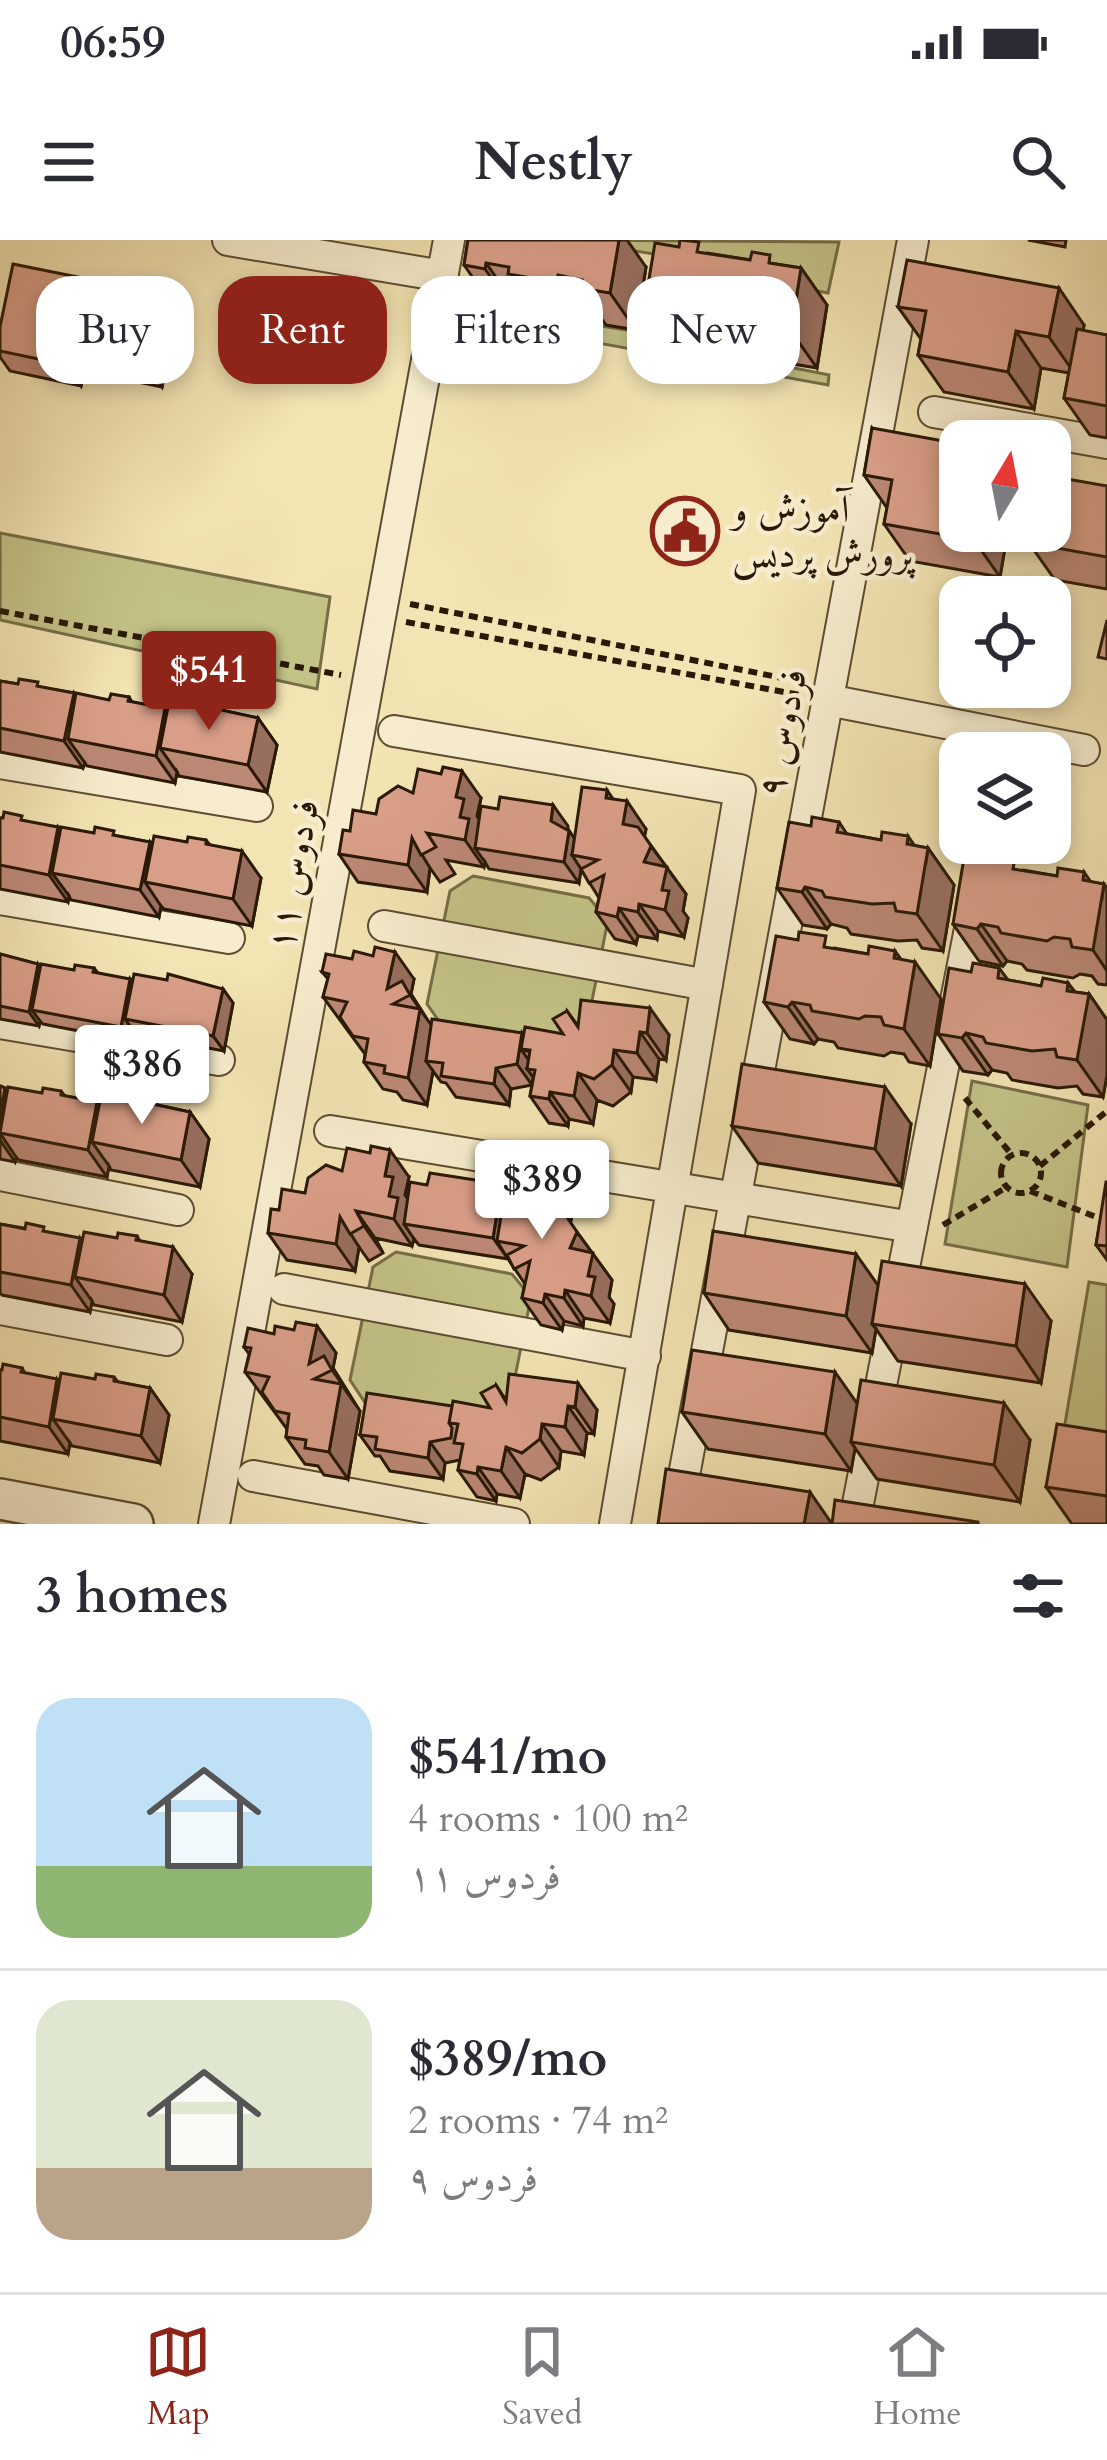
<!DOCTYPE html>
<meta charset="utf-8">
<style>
:root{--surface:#fff;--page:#f2f2f3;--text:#2b2b33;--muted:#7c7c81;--line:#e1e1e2;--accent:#8f2418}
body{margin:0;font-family:Cardo,Amiri,serif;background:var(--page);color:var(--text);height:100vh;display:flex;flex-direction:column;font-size:45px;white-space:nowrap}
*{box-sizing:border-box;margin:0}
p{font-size:39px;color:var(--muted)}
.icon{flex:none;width:66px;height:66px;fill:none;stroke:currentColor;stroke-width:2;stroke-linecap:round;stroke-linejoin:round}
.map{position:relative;height:1284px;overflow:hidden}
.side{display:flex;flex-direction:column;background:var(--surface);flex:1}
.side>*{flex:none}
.guide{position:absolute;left:36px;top:36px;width:1035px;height:108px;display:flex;gap:24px}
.needle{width:78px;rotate:10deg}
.buttons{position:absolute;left:939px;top:180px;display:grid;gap:24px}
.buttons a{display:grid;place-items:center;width:132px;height:132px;border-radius:24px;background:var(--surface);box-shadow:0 6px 18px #0003;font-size:60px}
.price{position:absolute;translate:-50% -102px;padding:0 27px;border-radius:12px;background:#fff;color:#222;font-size:39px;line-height:78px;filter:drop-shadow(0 3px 6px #0008)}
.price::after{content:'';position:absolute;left:50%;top:72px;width:36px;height:27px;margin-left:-18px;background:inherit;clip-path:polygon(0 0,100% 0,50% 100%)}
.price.selected{background:var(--accent);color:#fff}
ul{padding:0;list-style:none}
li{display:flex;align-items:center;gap:36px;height:300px;padding:0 36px}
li+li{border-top:3px solid var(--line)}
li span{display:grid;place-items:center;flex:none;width:336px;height:240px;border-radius:36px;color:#555}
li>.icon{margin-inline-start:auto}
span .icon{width:144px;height:144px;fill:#fffc;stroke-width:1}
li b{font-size:51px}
h2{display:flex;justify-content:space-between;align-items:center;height:144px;padding:0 36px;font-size:51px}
.pill{padding:0 42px;border-radius:36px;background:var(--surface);box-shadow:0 6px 18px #0003;font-size:42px;line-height:108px}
.pill.selected{background:var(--accent);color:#fff}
.status{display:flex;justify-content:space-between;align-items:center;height:84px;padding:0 60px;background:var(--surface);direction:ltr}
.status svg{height:33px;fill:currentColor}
header{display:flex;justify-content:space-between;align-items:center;height:156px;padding:0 36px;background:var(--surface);font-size:54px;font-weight:700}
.dock{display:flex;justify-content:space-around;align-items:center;height:168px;border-top:3px solid var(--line);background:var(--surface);font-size:33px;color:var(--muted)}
.dock a{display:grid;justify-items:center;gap:6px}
.dock .selected{color:var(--accent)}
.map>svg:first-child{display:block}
</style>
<div class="status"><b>06:59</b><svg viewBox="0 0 49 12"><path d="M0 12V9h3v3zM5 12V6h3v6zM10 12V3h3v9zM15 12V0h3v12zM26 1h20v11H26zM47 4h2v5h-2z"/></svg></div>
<header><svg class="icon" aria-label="menu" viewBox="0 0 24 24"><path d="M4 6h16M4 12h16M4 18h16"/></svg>Nestly<svg class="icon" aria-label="search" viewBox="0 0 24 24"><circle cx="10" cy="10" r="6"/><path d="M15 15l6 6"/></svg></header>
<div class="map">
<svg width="1107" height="1284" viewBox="0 0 1107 1284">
<rect width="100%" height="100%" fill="#f3e4b3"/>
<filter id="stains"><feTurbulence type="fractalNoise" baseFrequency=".00167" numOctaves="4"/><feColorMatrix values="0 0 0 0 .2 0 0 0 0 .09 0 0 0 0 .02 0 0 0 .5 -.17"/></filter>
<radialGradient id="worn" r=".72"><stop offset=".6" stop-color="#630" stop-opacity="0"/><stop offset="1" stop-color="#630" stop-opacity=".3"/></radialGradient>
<!-- green -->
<path fill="#c3c287" stroke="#766e46" stroke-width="3" d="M568 0 839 2 828 53 681 26 665 102 829 135 828 145 472 80 475 66 639 92 654 14Z
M0 293 330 357 317 449 0 380Z
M473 636 589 658 608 680 586 791 562 807 443 787 427 764 450 651Z
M972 841 1088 865 1067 1027 945 1004Z
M396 1012 512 1034 531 1057 509 1167 485 1183 366 1164 350 1140 373 1027Z
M1089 1042 1107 1045V1209L1062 1201Z"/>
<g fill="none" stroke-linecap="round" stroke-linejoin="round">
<defs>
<path id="minor" d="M228 0 443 36
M934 172 1107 203
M828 460 1084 510
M394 491 740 550 615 1284
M0 523 257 566
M0 659 229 698
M384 686 707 745
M0 783 219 820
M330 891 912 987
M0 935 178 970
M284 1049 645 1116
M0 1069 167 1100
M253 1236 514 1284
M214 1284 449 0
M675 1284 913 0
M854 1284 975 663"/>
<path id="tertiary" d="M0 1259 133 1284"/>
</defs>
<!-- minor casing -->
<use href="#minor" stroke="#5c4c31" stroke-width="34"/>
<!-- tertiary casing -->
<use href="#tertiary" stroke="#5c4c31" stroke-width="44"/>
<!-- path -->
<path stroke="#2a1906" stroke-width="6" stroke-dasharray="9 6" stroke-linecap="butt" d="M410 364 803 442
M0 371 341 435
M406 382 800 455
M965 858 1012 915
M1001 933a20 20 0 1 1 40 0a20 20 0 1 1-40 0Z
M1040 926 1107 871
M1030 951 1096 977
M943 985 1007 947"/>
<!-- minor -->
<use href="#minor" stroke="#f7edce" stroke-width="30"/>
<!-- tertiary -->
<use href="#tertiary" stroke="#f7edce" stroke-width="39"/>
</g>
<!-- wall -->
<path fill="#bb8875" stroke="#2a1906" stroke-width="3" d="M468 0 646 27 636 90 606 85 599 75 583 72 582 79 534 71 528 62 512 60 511 66 490 62 464 25Z
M1028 0H1066L1065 7Z
M707 13 801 28 827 65 817 128 787 123 780 113 765 110 764 116 715 108 710 100 693 98 692 104 671 100 645 63Z
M898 67 1084 85 1083 91 1107 95V198L1090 195 1064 158 1069 133 1041 128 1034 169 944 152 918 115 921 99Z
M177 75 162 147 84 131 81 146 10 131 0 117V87Z
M872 188 960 291H1050L1107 246V349L1055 340 1029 303V300L1007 296 1000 337 910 321 884 284 887 268 864 235Z
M0 441 74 453 76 456 109 460 129 457 132 462 167 471 222 467 225 471 258 478 277 505 267 552 179 536 177 532 175 543 87 526 85 523 83 528 0 512Z
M413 553 481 558 477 576 479 580 498 569 553 565 574 598 614 560 646 589 644 596 686 654 683 671 688 678 684 697 658 691 657 699 638 696 636 704 615 699 596 672 599 658 581 629 579 643 489 629 485 622 484 627 446 620 455 634 440 642 430 628 427 652 358 642 339 614 350 591Z
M0 578 25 581 60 590 117 596 150 602 152 605 206 600 210 605 261 638 252 686 164 669 161 666 159 677 71 660 69 656 68 662 0 649Z
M839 582 847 594 928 608 954 645 943 711 922 708 917 700 898 701 851 694 847 688 831 684 827 689 803 685 777 648 811 586Z
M1023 630 1091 642 1107 648V745L1098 744 1092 736 1080 734 1073 738 1027 730 1022 724 1007 721 1003 726 979 721 953 684Z
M834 708 902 720 941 759 930 826 909 822 904 814 891 812 884 816 838 808 834 802 818 799 814 804 790 799 764 762Z
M0 714 38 724 41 728 74 730 94 728 98 733 132 743 223 749 233 763 224 811 135 794 133 790 131 801 43 784 40 781 39 786 0 779Z
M999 728 1008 740 1041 746 1068 743 1075 752 1089 754 1107 780V835L1103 857 1083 854 1077 846 1058 848 1012 840 1007 833 992 830 988 835 963 831 938 794 971 732Z
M322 732 414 739 411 754 431 786 522 793 523 795 563 794 567 771 578 786 669 795 666 820 659 819 656 840 633 837 631 852 613 866 597 860 593 884 569 879 568 886 549 883 530 856 532 845 511 849 509 865 456 857 446 843 441 842 433 831 427 865 403 860 397 852 383 849 364 822 365 814 323 757 328 739Z
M0 846 5 848 8 851 42 853 61 851 65 856 97 862 100 865 134 863 157 865 190 872 209 899 200 947 111 930 109 926 107 937 19 920 16 917 15 922 0 919Z
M911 884 901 946 758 923 732 886Z
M409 937 405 955 408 959 427 945 482 941 502 972 539 945 572 975 570 983 612 1040 609 1057 614 1064 610 1083 584 1078 583 1086 564 1081 562 1090 541 1085 522 1058 525 1044 508 1019 419 1005 414 999 412 1006 375 998 383 1013 369 1021 359 1007 355 1031 287 1020 268 993 279 970 305 953Z
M1107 942V1020L1096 1005Z
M0 984 47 992 82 1001 137 996 140 1001 192 1034 182 1082 94 1065 92 1061 90 1072 2 1055 0 1053Z
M878 1045 1051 1081 1041 1143 898 1121 876 1089 872 1113 729 1090 704 1053Z
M317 1086 336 1113 333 1128 360 1171 348 1239 324 1235 318 1226 305 1224 286 1197 287 1189 245 1132 249 1114 244 1107 294 1090Z
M22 1128 25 1133 60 1142 114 1137 118 1142 150 1148 169 1175 160 1223 72 1206 70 1203 68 1214 0 1201V1130Z
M496 1145 506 1160 597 1170 594 1194 587 1193 584 1215 561 1211 559 1227 541 1240 525 1234 520 1258 497 1254 496 1261 477 1257 458 1230 460 1220 445 1223 443 1239 390 1231 380 1216H375L360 1195 452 1166 490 1168Z
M857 1164 1030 1200 1020 1262 877 1239 855 1208 851 1231 708 1209 682 1172Z
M1107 1192V1284H1072L1046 1247Z"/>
<!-- shaded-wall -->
<path fill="#986f5f" stroke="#2a1906" stroke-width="3" d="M619 0H627L646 27 636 90 610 53Z
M486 23 512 60 511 66 485 29Z
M801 28 827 65 817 128 791 91Z
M558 35 583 72 582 79 556 42Z
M1059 48 1084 85 1075 134 1049 97Z
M162 54 177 75 162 147 148 126Z
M667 61 693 98 692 104 666 67Z
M739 73 765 110 764 116 738 79Z
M1016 91 1041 128 1034 169 1008 132Z
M69 110 84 131 81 146 67 125Z
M976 291H1003L1007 296 1000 337 974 300Z
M74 453 93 480 68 499 85 523 83 528 64 501Z
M165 468 184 495 160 508 177 532 175 543 156 516Z
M258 478 277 505 267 552 248 525Z
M462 531 481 558 477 576 483 586 475 608 485 622 484 627 465 600 456 557Z
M607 550 624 575 627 561 646 589 642 612 606 558Z
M553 565 568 586 565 602 551 581Z
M58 587 77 614 52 633 69 656 68 662 49 635Z
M569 591 584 612 572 615 581 629 579 643 564 622Z
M908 596 926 622 928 608 954 645 943 711 917 674 907 604Z
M412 598 430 628 427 652 408 625Z
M150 602 169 629 145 642 161 666 159 677 140 650Z
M651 606 686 654 683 671 688 678 684 697 665 670 644 622Z
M242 611 261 638 252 686 233 659Z
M1084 632 1102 658 1104 644 1107 648V731L1093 710 1083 640Z
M805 647 831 684 827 689 802 652Z
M639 664 658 691 657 699 638 672Z
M619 668 638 696 636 704 617 677Z
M981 684 1007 721 1003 726 977 689Z
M895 711 913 736 915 722 941 759 930 826 904 789 894 718Z
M395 712 414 739 411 754 429 782 410 755 387 749Z
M38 724 48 739 32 770 40 781 39 786 29 772Z
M130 739 140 754 125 779 133 790 131 801 121 787Z
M1068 743 1086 768 1089 754 1107 780V835L1103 857 1077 820 1067 751Z
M223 749 233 763 224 811 213 796Z
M792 762 818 799 814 804 788 767Z
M650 768 669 795 666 820 647 793Z
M420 769 439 796 426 821 433 831 427 865 408 838Z
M640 792 659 819 656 840 637 813Z
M522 793 536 814 521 809 534 828 527 829 533 837 532 845 517 824Z
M966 793 992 830 988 835 962 798Z
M614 810 633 837 631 852 612 825Z
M496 828 511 849 509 865 494 844Z
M578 833 597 860 593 884 574 856Z
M885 847 911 884 901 946 875 909Z
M550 852 569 879 568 886 549 859Z
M97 862 116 889 92 902 109 926 107 937 88 910Z
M190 872 209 899 200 947 181 920Z
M0 893 16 917 15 922 0 900Z
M390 910 409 937 405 955 412 965 404 984 414 999 412 1006 394 979 385 936Z
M533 936 550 961 553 948 572 975 568 998 532 944Z
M482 941 497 962 494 978 480 957Z
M498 967 513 988 497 1001 508 1019 493 998Z
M356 971 375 998 383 1013 364 986Z
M340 977 359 1007 355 1031 336 1004Z
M577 992 612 1040 609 1057 614 1064 610 1083 591 1056 570 1008Z
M80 998 99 1025 75 1037 92 1061 90 1072 71 1045Z
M173 1007 192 1034 182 1082 164 1055Z
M856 1014 882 1051 872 1084 876 1089 872 1113 846 1076Z
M1025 1044 1051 1081 1041 1143 1016 1106Z
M565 1050 584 1078 583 1086 564 1058Z
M545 1054 564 1081 562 1090 543 1063Z
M317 1086 336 1113 333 1128 351 1157 332 1130 309 1124Z
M835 1132 861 1169 851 1202 855 1208 851 1231 825 1194Z
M57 1139 76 1166 53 1179 70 1203 68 1214 49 1187Z
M578 1143 597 1170 594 1194 575 1167Z
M341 1144 360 1171 348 1239 329 1212Z
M150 1148 169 1175 160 1223 141 1196Z
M1004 1163 1030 1200 1020 1262 994 1225Z
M568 1166 587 1193 584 1215 565 1187Z
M542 1184 561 1211 559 1227 540 1199Z
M430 1202 445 1223 443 1239 428 1218Z
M506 1207 525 1234 520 1258 501 1231Z
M478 1227 497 1254 496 1261 477 1234Z
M810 1252 832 1284H804Z"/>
<!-- building -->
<path fill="#d99e88" stroke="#2a1906" stroke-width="3" d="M468 0H619L610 53 580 48 582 40 558 35 556 42 508 34 509 27 486 23 485 29 464 25Z
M680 0 699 2 697 12 750 20 752 12 770 15 769 23 801 28 791 91 762 86 763 77 739 73 738 79 689 71 690 64 667 61 666 67 645 63 655 3 679 7Z
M907 20 1059 48 1049 97 1016 91 1008 132 918 115 926 71 898 67Z
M13 24 162 54 148 126 69 110 67 125 0 111V87Z
M1077 89 1107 95V166L1064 158Z
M872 188 960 204V291H976L974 300 884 284 892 240 864 235Z
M1050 236 1107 246V317L1029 303 1031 291H1050Z
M1107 380V419L1098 417Z
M19 439 38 442 37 446 74 453 64 501 0 488V441L18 444Z
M76 453 109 460 111 454 129 457 128 461 165 468 156 516 68 499Z
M169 462 202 469 203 463 222 467 221 470 258 478 248 525 160 508Z
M443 527 462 531 456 557 464 559 460 577 469 579 465 600 427 593 436 607 421 615 412 598 408 625 339 614 343 590 350 591 353 570 376 574 379 559 398 546 413 553 418 529 441 534Z
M582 547 607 550 606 558 627 561 623 584 638 587 651 606 644 622 667 627 662 650 669 651 665 670 639 664 638 672 619 668 617 677 596 672 604 635 589 643 581 629 598 620 572 615Z
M500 557 553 565 551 581 569 591 564 622 475 608 481 566 498 569Z
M4 572 22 576 21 580 58 587 49 635 0 625V578H3Z
M812 577 839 582 837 592 881 600 882 592 908 596 907 604 928 608 917 674 896 671 894 663 872 664 825 657 822 651 805 647 802 652 777 648 789 582 811 586Z
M61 587 94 593 95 587 114 591 113 595 150 602 140 650 52 633Z
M154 596 187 602 188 597 206 600V604L242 611 233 659 145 642Z
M988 613 1015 618 1013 629 1057 636 1058 628 1084 632 1083 640 1104 644 1093 710 1072 707 1070 699 1054 697 1047 701 1001 693 998 687 981 684 977 689 953 684 964 618 986 622Z
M799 692 826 696 824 707 868 714 869 706 895 711 894 718 915 722 904 789 884 785 881 777 865 776 859 779 812 771 810 765 792 762 788 767 764 762 776 696 798 700Z
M375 707 395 712 387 749 402 741 410 755 393 764 420 769 408 838 384 833 385 826 364 822 368 799 353 796 340 777 347 762 323 757 329 734 322 732 326 714 352 719 354 711 373 716Z
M0 714 38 724 29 772 0 766Z
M973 723 999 728 998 738 1041 746 1043 738 1068 743 1067 751 1089 754 1077 820 1057 817 1055 809 1032 811 986 803 983 797 966 793 962 798 938 794 949 728 971 732Z
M41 724 74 730 75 725 94 728 93 732 130 739 121 787 32 770Z
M134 734 167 740 168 734 223 749 213 796 125 779Z
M581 760 650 768 647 793 640 792 637 813 614 810 612 825 594 839 578 833 574 856 550 852 549 859 530 856 535 830 527 829 530 810 521 809 525 787 563 794 553 779 567 771 578 787Z
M432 779 522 793 517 824 496 828 494 844 441 836 443 823 426 821Z
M742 824 885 847 875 909 732 886Z
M0 846 5 848 0 876Z
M8 847 42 853 43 848 61 851V855L97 862 88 910 0 893Z
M101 856 134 863 136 857 154 860 153 864 190 872 181 920 92 902Z
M371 906 390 910 385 936 393 937 389 956 398 958 394 979 356 971 364 986 350 994 340 977 336 1004 268 993 271 969 279 970 282 949 305 953 308 938 326 925 342 931 347 908 370 913Z
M430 933 482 941 480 957 498 967 493 998 404 984 410 942 427 945Z
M508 933 533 936 532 944 553 948 549 971 564 973 577 992 570 1008 593 1013 588 1036 595 1037 591 1056 565 1050 564 1058 545 1054 543 1063 522 1058 530 1021 514 1029 507 1015 524 1006 497 1001Z
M1106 942H1107V1006L1096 1005Z
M26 983 44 987 43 991 80 998 71 1045 0 1032V984L25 989Z
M713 991 856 1014 846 1076 704 1053Z
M84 992 117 998 118 993 137 996 136 1000 173 1007 164 1055 75 1037Z
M882 1021 1025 1044 1016 1106 872 1084Z
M296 1082 317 1086 309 1124 324 1116 332 1130 314 1139 341 1144 329 1212 305 1208 306 1200 286 1197 289 1174 275 1171 262 1152 269 1137 245 1132 251 1108 244 1107 248 1088 274 1094 275 1086 294 1090Z
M692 1110 835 1132 825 1194 682 1172Z
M3 1124 22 1128 21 1132 57 1139 49 1187 0 1177V1130H2Z
M61 1133 95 1139 96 1134 114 1137V1141L150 1148 141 1196 53 1179Z
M509 1134 578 1143 575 1167 568 1166 565 1187 542 1184 540 1199 522 1213 506 1207 501 1231 478 1227 477 1234 458 1230 463 1204 454 1203 458 1184 449 1183 453 1161 490 1168 481 1153 496 1145 506 1162Z
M861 1140 1004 1163 994 1225 851 1202Z
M367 1153 452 1166 449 1183 452 1188 451 1198 430 1202 428 1218 375 1209 377 1197 360 1195Z
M1057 1184 1107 1192V1256L1046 1247Z
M666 1229 810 1252 804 1284H658Z
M835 1260 978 1282V1284H832Z"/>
<!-- icons -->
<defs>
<symbol id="civic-ring" viewBox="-11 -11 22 22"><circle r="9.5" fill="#f7edce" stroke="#8f2418" stroke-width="1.5"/><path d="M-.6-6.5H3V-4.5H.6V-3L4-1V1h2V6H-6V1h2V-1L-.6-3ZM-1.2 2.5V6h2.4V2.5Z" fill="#8f2418"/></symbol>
</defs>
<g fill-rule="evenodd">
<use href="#civic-ring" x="647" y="253" width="76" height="76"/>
</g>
<g text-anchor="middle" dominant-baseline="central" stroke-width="9" stroke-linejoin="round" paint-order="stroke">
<!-- poi labels -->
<g font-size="39" fill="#2a1906" stroke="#f7edce" text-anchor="start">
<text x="732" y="269">آموزش و<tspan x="732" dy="45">پرورش پردیس</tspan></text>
</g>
<!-- street labels -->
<g font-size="39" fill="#2a1906" stroke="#f7edce">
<text transform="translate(782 493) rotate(-79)">فردوس ۹</text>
<text transform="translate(293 635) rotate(-80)">فردوس ۱۱</text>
</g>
</g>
<rect width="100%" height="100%" filter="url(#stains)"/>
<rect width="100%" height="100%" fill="url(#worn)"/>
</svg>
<div class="buttons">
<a><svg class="needle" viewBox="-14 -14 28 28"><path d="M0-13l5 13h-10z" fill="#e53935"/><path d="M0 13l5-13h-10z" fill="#7c7c81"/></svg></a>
<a><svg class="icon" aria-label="locate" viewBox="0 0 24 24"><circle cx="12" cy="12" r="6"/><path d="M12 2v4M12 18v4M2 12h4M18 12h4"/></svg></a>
<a><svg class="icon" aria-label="layers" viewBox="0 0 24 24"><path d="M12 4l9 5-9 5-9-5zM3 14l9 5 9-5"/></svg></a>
</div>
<b class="price selected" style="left:209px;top:493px">$541</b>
<b class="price" style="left:142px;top:887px">$386</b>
<b class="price" style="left:542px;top:1002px">$389</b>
<div class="guide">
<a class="pill">Buy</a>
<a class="pill selected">Rent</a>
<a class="pill">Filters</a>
<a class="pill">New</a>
</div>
</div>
<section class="side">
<h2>3 homes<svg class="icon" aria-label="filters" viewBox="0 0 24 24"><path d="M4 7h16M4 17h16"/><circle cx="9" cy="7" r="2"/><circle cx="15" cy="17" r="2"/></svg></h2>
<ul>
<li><span style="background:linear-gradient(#bfe0f5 70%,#8fb573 0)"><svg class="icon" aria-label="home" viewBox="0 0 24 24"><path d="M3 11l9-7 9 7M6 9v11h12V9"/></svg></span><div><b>$541/mo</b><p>4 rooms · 100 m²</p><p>فردوس ۱۱</p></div></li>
<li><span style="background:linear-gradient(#dfe7d0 70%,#b9a48a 0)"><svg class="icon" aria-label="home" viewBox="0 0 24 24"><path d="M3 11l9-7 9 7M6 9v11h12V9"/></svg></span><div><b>$389/mo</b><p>2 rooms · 74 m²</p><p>فردوس ۹</p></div></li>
</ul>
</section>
<nav class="dock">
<a class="selected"><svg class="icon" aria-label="map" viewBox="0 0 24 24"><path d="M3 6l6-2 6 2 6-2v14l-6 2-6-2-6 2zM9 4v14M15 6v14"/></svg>Map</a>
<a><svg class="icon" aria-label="saved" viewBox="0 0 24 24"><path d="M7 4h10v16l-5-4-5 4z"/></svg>Saved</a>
<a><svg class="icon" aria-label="home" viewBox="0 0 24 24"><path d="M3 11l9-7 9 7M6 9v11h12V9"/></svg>Home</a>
</nav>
